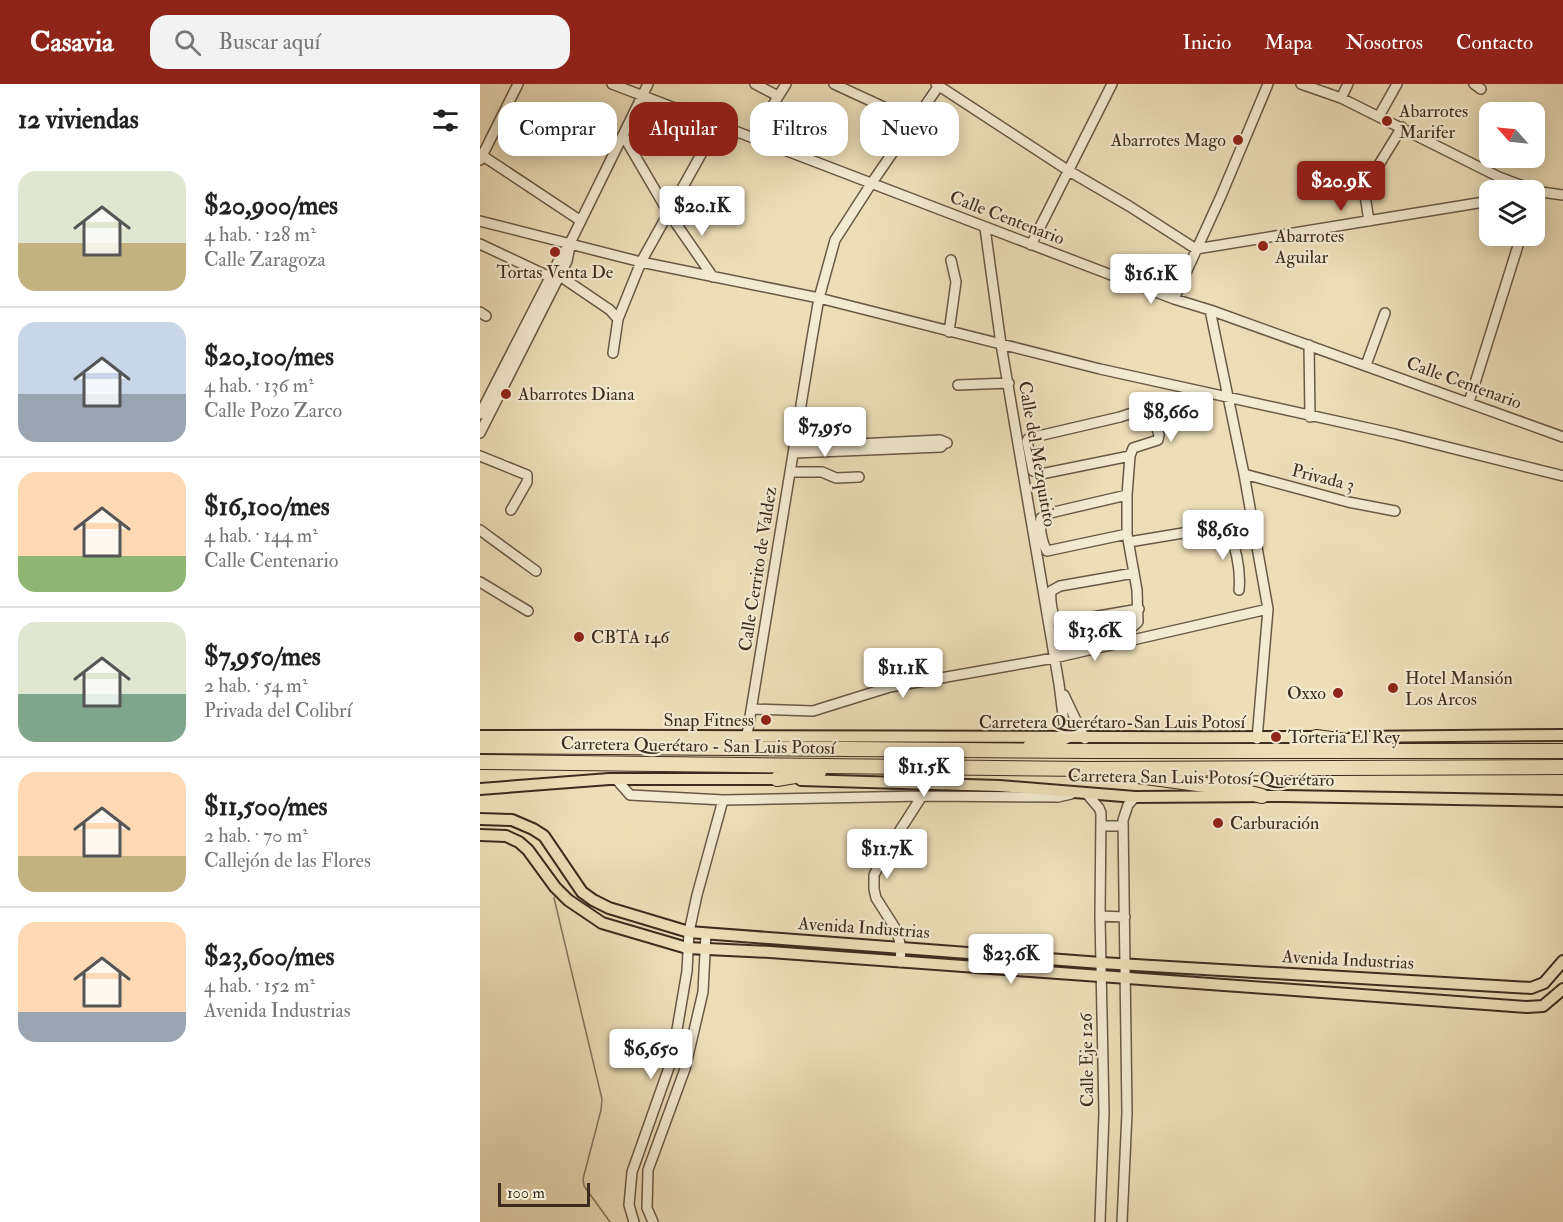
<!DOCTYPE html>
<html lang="es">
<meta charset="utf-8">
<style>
:root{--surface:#fff;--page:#f2f2f2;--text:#222;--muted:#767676;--line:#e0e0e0;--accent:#8f2418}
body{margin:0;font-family:"IM FELL Double Pica",serif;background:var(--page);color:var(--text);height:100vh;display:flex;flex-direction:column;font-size:22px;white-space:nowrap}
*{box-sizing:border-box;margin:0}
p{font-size:20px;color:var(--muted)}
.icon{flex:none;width:33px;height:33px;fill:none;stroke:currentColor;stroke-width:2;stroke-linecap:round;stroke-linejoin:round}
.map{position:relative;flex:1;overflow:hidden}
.side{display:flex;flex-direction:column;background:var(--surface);width:480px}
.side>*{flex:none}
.guide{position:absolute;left:18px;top:18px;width:570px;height:54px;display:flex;gap:12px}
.needle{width:39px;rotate:297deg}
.tools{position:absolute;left:999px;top:18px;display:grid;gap:12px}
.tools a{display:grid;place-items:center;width:66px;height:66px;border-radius:12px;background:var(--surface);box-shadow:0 3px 15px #0003;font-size:30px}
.scale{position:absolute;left:18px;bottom:15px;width:92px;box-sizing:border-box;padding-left:6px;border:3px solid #3e2b1f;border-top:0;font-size:16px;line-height:21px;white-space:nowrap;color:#3e2b1f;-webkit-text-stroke:4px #f3ead2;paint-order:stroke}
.price{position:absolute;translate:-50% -51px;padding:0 14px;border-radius:6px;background:#fff;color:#222;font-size:20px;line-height:39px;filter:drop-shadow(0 2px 3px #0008)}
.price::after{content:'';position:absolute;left:50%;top:36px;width:18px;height:14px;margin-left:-9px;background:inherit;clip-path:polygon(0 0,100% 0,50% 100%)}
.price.active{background:var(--accent);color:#fff}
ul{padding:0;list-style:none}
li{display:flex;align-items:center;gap:18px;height:150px;padding:0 18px}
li+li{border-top:2px solid var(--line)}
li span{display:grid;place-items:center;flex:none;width:168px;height:120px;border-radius:18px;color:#555}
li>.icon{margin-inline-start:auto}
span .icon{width:72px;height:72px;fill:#fffc;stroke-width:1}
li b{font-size:26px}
h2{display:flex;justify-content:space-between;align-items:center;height:72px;padding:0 18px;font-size:26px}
.tag{padding:0 21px;border-radius:18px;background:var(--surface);box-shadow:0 3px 15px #0003;font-size:21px;line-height:54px}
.tag.active{background:var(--accent);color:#fff}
header{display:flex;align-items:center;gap:36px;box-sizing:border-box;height:84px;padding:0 30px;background:var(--accent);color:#fff}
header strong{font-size:28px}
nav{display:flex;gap:33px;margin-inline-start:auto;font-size:21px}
.search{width:420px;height:54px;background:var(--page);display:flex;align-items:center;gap:15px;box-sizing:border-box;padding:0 21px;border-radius:18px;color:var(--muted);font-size:22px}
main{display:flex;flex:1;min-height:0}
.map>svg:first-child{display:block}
</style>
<header>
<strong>Casavia</strong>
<div class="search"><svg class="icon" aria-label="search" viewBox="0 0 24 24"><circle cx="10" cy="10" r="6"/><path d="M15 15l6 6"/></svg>Buscar aquí</div>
<nav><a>Inicio</a><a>Mapa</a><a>Nosotros</a><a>Contacto</a></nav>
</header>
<main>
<section class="side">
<h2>12 viviendas<svg class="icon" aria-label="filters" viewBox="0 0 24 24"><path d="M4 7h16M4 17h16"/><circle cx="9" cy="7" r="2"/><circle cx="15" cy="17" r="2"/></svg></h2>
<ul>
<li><span style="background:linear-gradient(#dfe7d0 60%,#c2b280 0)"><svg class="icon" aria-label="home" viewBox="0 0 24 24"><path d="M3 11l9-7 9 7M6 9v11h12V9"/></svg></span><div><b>$20,900/mes</b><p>4 hab. · 128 m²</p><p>Calle Zaragoza</p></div></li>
<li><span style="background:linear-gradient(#c9d6e8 60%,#9aa5b1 0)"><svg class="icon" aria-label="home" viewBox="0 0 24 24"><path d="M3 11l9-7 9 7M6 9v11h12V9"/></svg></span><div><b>$20,100/mes</b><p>4 hab. · 136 m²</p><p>Calle Pozo Zarco</p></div></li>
<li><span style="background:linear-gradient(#ffd9b3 70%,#8fb573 0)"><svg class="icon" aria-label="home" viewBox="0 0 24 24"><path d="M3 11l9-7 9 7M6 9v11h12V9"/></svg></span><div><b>$16,100/mes</b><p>4 hab. · 144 m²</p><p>Calle Centenario</p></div></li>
<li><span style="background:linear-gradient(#dfe7d0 60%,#7fa58c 0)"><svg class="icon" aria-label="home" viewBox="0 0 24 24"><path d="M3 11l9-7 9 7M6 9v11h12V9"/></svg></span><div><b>$7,950/mes</b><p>2 hab. · 54 m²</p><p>Privada del Colibrí</p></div></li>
<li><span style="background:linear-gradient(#ffd9b3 70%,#c2b280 0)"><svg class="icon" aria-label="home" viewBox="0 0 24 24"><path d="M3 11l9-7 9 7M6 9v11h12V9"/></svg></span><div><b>$11,500/mes</b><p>2 hab. · 70 m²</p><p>Callejón de las Flores</p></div></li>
<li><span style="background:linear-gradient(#ffd9b3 75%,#9aa5b1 0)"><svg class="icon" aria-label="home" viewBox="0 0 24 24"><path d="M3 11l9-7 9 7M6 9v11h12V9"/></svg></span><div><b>$23,600/mes</b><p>4 hab. · 152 m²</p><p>Avenida Industrias</p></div></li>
</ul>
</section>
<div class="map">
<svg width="1083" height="1138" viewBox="0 0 1083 1138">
<rect width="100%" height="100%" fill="#eddeb9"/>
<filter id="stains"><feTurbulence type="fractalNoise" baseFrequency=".00333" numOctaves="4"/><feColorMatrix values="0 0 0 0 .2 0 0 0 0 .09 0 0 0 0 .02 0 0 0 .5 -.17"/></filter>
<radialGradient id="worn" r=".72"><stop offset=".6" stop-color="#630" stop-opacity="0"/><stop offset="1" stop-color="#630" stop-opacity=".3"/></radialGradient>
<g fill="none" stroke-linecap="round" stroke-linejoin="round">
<!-- stream -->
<path stroke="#84725c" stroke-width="1.5" d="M74 814 122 1015 121 1026 103 1095 104 1102 130 1138"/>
<defs>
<path id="minor" d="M132 0 694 215 730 226 1083 353
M275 0 298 12
M354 0 434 37
M456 0 589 87 649 122 716 165 1010 117
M821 0 861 14 1019 93 1054 106
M994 0 1001 5
M861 14 868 0
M899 32 917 0
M143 51 188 128 233 193
M273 53 306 0
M0 70 101 137
M0 76 38 0
M1054 107 1083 111
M0 137 161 178 339 214 620 285 915 350 1083 392
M889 137 884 105 922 43
M505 144 521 260 579 600 586 655
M0 160 70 193
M551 161 632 0
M80 192 130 226 138 235
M694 215 741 112 788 0
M730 226 764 390 788 525 777 655
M0 228 6 232
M469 248 476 198 471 176
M829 261 830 333
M133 269 138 235 161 178 238 40
M886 281 905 229
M478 301 529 299
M989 318 1041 152
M0 330 80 174 90 159 168 0
M0 349 87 177 90 162
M315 363 460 356 467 359
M314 369 461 363 464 359
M0 372 47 391V398L31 426
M650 372 561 390 553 387 547 357 548 355 554 353 640 333 670 323 710 333
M311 388H342L356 394 379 393
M764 390 868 418 915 427
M647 411 570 429 561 434C559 443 562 459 567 467L647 450
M744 442C756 457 761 487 759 506
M0 446 56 487
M649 458 757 440
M654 489 580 502 571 507C570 516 572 532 578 539L659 525
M0 498 48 527
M650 545 658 538 657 506 647 450V411L650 372 653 364 678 356 679 351 670 323
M573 565 648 550
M584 611 605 655
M272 625 333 627 410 603 574 574 788 525
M267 651 332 254 339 214 355 156 391 100 460 0
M136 695 150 711 243 716 442 712 578 713 591 710
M607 710 619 724 621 729 620 832 624 1029 620 1138
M621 742H643
M620 832 645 833
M420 878 421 864 417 847 396 814 394 805V791L406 768 442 712
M154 1138 149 1121 152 1088 192 975 207 887 209 848 217 811 243 716
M173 1138 167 1124 168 1086 205 985 223 908 226 850
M642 1138 647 1029 643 736 648 721 655 713"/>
<path id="major" d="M0 652C281 651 562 654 843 653
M873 653 1083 651
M321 696 520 702 655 713 804 712 1083 717
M0 705 129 695H302
M0 735 32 736 53 745 64 752 102 808 113 816 129 824 209 848 621 879 1051 904 1064 899 1083 877
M0 751 26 752 39 758 48 766 75 803 88 816 122 839 207 864 290 868 1047 923 1063 922 1083 905"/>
<path id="highway" d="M836 653 897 661
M551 661 581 655
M0 662 610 667H1083
M0 678 609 685 1083 683
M658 692 755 705 782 712
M297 695 339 688"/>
</defs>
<!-- minor casing -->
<use href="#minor" stroke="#6a5846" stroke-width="12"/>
<!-- major casing -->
<use href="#major" stroke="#3e2b1f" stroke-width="14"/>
<!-- highway casing -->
<use href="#highway" stroke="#3e2b1f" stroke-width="16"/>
<!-- minor -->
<use href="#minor" stroke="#f3ead2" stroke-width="9"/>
<!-- major -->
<use href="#major" stroke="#eddeb9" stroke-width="10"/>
<!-- highway -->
<use href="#highway" stroke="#eddeb9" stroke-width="14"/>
</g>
<!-- markers -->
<g fill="#8f2418" stroke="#f3ead2" stroke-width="2">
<circle cx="907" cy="37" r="6"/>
<circle cx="758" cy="56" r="6"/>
<circle cx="783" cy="162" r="6"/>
<circle cx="75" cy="168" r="6"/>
<circle cx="26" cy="310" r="6"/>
<circle cx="99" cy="553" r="6"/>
<circle cx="913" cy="604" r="6"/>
<circle cx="858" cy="609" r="6"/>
<circle cx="286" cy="636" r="6"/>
<circle cx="796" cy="653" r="6"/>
<circle cx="738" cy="739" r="6"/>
</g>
<g text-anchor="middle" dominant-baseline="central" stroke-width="4.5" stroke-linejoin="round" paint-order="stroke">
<!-- poi labels -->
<g font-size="18" fill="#3e2b1f" stroke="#f3ead2" text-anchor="start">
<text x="919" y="27">Abarrotes<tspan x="919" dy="21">Marifer</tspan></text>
<text x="746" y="56" text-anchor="end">Abarrotes Mago</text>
<text x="795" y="152">Abarrotes<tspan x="795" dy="21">Aguilar</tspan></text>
<text x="75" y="188" text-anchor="middle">Tortas Venta De</text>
<text x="38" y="310">Abarrotes Diana</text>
<text x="111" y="553">CBTA 146</text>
<text x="925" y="594">Hotel Mansión<tspan x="925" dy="21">Los Arcos</tspan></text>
<text x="846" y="609" text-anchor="end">Oxxo</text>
<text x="274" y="636" text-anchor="end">Snap Fitness</text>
<text x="808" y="653">Torteria El Rey</text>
<text x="750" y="739">Carburación</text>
</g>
<!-- street labels -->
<g font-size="18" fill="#3e2b1f" stroke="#f3ead2">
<text transform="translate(527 134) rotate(21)">Calle Centenario</text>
<text transform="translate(984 299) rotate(20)">Calle Centenario</text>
<text transform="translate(557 370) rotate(80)">Calle del Mezquitito</text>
<text transform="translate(843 394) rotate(14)">Privada 3</text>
<text transform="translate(278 485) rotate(-81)">Calle Cerrito de Valdez</text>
<text x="632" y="638">Carretera Querétaro-San Luis Potosí</text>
<text transform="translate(218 662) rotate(1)">Carretera Querétaro - San Luis Potosí</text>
<text transform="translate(721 694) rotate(1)">Carretera San Luis Potosí-Querétaro</text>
<text transform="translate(384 844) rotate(4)">Avenida Industrias</text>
<text transform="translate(868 876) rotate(3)">Avenida Industrias</text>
<text transform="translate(607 976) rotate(-91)">Calle Eje 126</text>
</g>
</g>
<rect width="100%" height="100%" filter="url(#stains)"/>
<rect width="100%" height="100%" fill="url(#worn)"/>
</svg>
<div class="tools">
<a><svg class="needle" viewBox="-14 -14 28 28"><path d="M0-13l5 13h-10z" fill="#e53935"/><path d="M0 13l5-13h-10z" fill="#767676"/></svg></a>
<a><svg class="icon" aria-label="layers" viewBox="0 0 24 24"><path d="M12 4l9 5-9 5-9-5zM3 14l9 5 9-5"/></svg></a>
</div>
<div class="scale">100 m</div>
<b class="price active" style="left:861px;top:128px">$20.9K</b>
<b class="price" style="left:222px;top:153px">$20.1K</b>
<b class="price" style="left:671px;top:221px">$16.1K</b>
<b class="price" style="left:691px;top:359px">$8,660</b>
<b class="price" style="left:345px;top:374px">$7,950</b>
<b class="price" style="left:743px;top:477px">$8,610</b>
<b class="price" style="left:615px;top:578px">$13.6K</b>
<b class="price" style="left:423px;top:615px">$11.1K</b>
<b class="price" style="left:444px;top:714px">$11.5K</b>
<b class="price" style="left:407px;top:796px">$11.7K</b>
<b class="price" style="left:531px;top:901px">$23.6K</b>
<b class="price" style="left:171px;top:996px">$6,650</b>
<div class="guide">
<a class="tag">Comprar</a>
<a class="tag active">Alquilar</a>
<a class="tag">Filtros</a>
<a class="tag">Nuevo</a>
</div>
</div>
</main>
